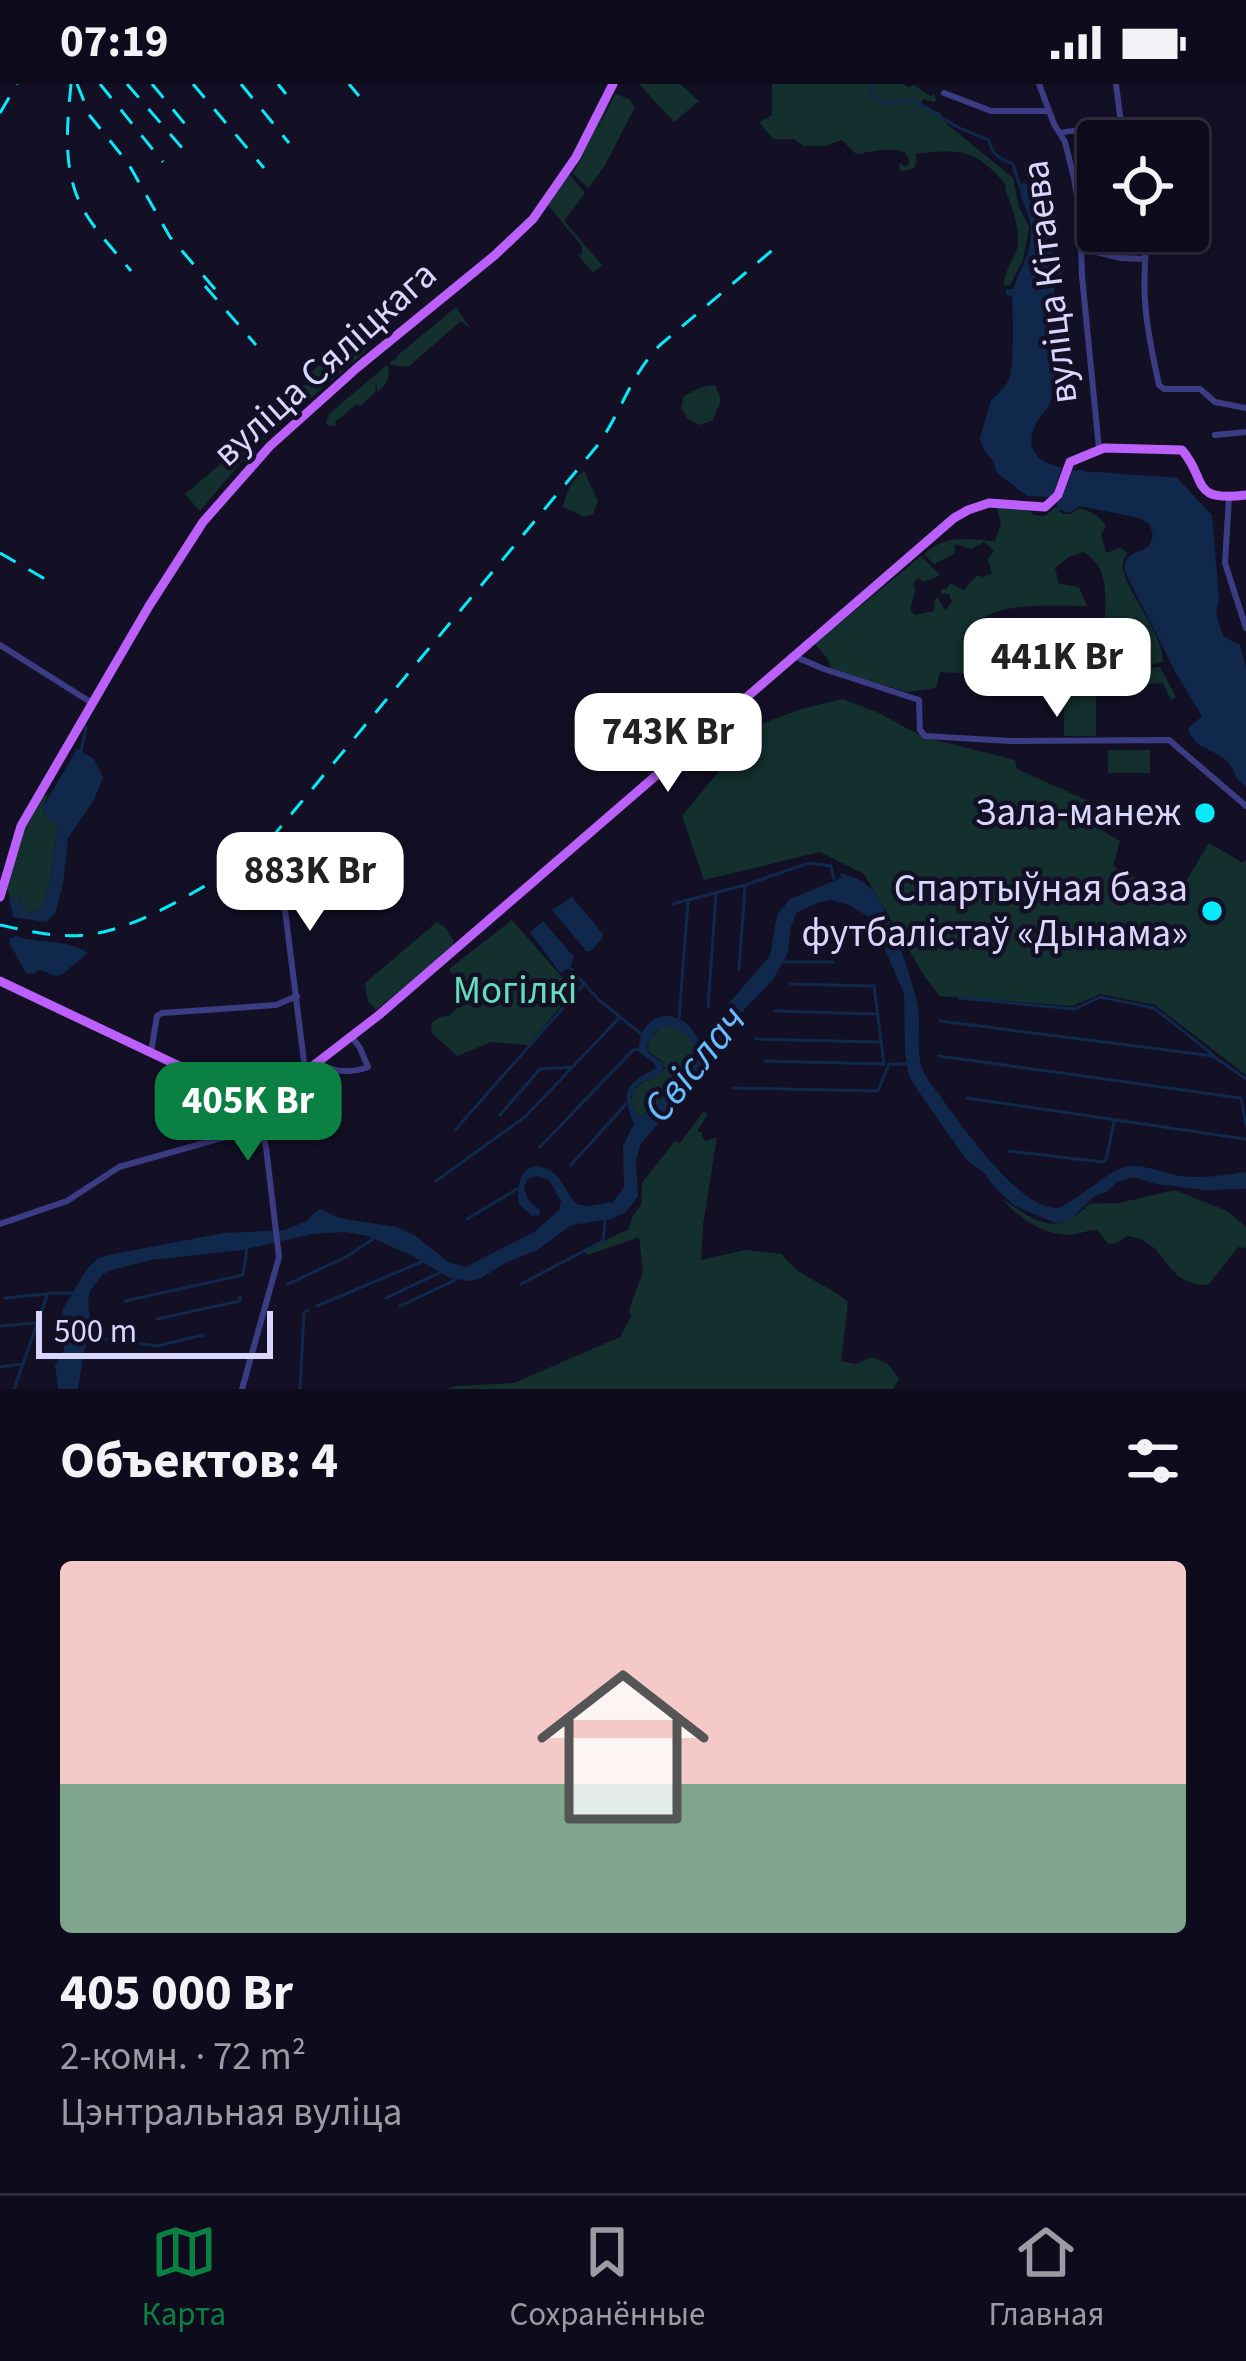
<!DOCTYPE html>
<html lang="ru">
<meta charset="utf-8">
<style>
:root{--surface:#0e0c1c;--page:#171525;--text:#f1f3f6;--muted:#9b9ba3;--line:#2e2c3b;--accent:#0b8043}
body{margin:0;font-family:"Source Sans 3",sans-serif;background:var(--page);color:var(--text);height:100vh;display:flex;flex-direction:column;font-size:45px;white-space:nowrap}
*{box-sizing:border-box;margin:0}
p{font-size:39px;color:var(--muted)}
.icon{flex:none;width:66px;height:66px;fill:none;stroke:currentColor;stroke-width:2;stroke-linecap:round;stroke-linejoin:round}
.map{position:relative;height:1305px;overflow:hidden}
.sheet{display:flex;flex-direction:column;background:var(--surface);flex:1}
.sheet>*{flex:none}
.fabs{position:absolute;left:1077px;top:36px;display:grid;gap:24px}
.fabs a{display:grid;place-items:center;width:132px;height:132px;border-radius:12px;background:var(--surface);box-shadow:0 6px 18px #0003,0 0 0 3px var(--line);font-size:60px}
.scale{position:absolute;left:36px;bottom:30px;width:237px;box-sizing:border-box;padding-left:12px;border:6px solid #d9d6fe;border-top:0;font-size:33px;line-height:42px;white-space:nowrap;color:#d9d6fe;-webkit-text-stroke:9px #131026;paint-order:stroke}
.price{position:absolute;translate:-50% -102px;padding:0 27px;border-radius:24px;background:#fff;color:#222;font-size:39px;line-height:78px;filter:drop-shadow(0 3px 6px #0008)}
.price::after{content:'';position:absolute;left:50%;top:72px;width:36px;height:27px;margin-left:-18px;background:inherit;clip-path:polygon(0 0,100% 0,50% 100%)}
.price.active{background:var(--accent);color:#fff}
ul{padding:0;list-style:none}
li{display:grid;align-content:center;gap:24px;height:636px;padding:0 60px}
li+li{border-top:3px solid var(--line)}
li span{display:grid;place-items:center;height:372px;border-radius:12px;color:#555}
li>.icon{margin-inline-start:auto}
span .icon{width:216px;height:216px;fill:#fffc;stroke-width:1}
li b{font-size:51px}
h2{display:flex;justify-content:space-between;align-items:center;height:144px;padding:0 60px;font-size:51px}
.status{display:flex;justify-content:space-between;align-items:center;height:84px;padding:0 60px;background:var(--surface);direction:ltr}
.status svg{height:33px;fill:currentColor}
.menu{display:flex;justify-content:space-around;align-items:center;height:168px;border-top:3px solid var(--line);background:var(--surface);font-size:33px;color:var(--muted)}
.menu a{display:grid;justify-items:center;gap:6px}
.menu .active{color:var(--accent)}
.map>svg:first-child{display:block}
</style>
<div class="status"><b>07:19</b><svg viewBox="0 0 49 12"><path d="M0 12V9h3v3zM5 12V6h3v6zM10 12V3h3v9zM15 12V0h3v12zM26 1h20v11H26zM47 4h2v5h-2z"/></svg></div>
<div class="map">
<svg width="1246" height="1305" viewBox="0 0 1246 1305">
<rect width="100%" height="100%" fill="#131026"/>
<!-- green -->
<path fill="#13302e" d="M639 0H680L699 17 674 38Z
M772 0H902L909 3 914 1 930 12 934 10 936 16 934 18 923 15 921 20 929 26 939 28 948 41 1013 94 1019 123 1029 143 1023 176 1010 201 1004 202C1004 186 1013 178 1017 165 1021 150 1013 121 1005 107L1006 101C976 65 960 64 915 70L917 78 913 85 900 87 899 79 906 83 910 77 905 68C887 62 874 68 856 70L842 56 825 62H804L794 55H773L759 38 772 31Z
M613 10 596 49 615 10 629 15 635 23 604 83 588 104 573 89 587 65 572 87 571 83Z
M569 90 585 109 564 137 602 181 593 189 579 172 582 170V162L546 119Z
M456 223 470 244 461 237 408 283 392 281 390 279 394 275 396 277 397 272Z
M364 260 368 265 259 359 252 351 253 345 314 293 311 288 321 280 332 290 353 274 351 270Z
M387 281C392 293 386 300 378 308L376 298 375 309 360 322 357 320 335 338 336 341 329 342 326 338 330 329Z
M715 301 721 316 713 336 700 341 688 335 681 324 684 312 702 303Z
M241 363 248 370 200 427 185 410Z
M584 387 598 417 593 430 584 433 563 423C566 409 572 395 584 387Z
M1006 422 1030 427 1034 431 1045 432 1056 423 1062 430H1071L1079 424C1090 427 1101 433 1106 442L1101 450 1106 469 1120 464 1128 469C1126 472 1124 475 1123 478 1118 498 1163 546 1163 578L1151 581 1153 584 1160 583 1176 613 1171 616 1163 599 1142 601 1132 584 1135 557 1104 556C1104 526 1114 484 1083 468L1069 473 1055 484 1059 500 1079 503 1087 522C1065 522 987 516 978 542 974 554 977 576 977 590L940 588 936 604 907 608 832 586 828 575 815 560 921 472 940 491 924 498 918 494 913 499 915 506 910 526 915 531 934 527 935 515 938 514 945 526 952 518 949 510H941V505H947L950 499 964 506 977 491 983 493 992 490 988 475 994 467 984 458 971 465 955 460 954 470 934 480 924 470C949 449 965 456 995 457L1001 439 997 424Z
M1064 603H1096V652H1064Z
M843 615 879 629 923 653 1015 676 1017 685 1097 721 1093 741 1120 757 1113 782 1171 813 1180 807 1209 759 1243 779 1246 776V991L1155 921 1100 910 1073 922 940 912 925 893 864 790 820 768 704 796 682 732 756 642 801 625Z
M1108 666H1150V689H1108Z
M48 711 43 723 45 732 58 739 50 800 41 824 29 829 15 821 6 803 16 760 41 712Z
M512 836 574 907 528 961 491 958 457 972 431 948 432 938 440 933 448 932 470 914 449 885Z
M437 838 446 844 454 858 452 863 376 926 368 917 365 899Z
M669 942C684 946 697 957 694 973 679 994 662 1022 639 1033L631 1019C632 995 652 998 665 985L663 978 648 967 649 955 661 943Z
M703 1028 708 1029 697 1048H702V1054L706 1057 717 1053 703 1141 701 1176 745 1166 782 1170C795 1192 828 1200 848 1218L841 1277 856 1280 872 1273 888 1280 899 1295 893 1305H448L456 1302 514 1299 620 1253 631 1233 629 1226 643 1188 639 1153 588 1171 583 1167 629 1145 632 1133 641 1121 642 1099 675 1057 680 1059Z
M1175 1106 1227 1127 1246 1143V1164L1238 1163 1208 1201C1161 1201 1172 1159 1128 1152L1116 1159 1109 1160 1097 1146C1090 1146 1084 1148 1077 1150 1049 1155 1018 1135 1003 1115 1037 1139 1056 1154 1089 1120L1119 1119Z"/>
<!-- water -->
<path fill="#0f284b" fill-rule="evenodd" d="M1024 98C1051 121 1040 159 1063 184L1061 193 1054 199C1054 212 1060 227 1056 238 1055 241 1051 243 1049 246 1038 261 1050 267 1059 278 1058 285 1055 291 1053 297 1051 303 1052 310 1051 317 1048 326 1038 333 1035 342 1024 368 1039 377 1062 384L1052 413 1027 412 996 388 994 378 983 364 980 354 991 316C998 311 1007 301 1010 293 1014 282 1013 224 1012 212L1006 211V206L1013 205C1020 185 1031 170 1031 148 1032 129 1020 121 1020 102Z
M1081 386C1092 390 1100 387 1112 389 1133 392 1155 391 1177 394L1212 431 1219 516 1216 529 1223 552 1240 561 1246 584V703L1236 694C1228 661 1197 673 1188 645L1202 632 1177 591 1125 488C1122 472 1134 470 1148 463L1153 452 1150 441 1140 434 1079 422 1070 429 1057 425 1058 417H1061L1072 387Z
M77 665 94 675 103 693 94 716 68 754 63 800 55 830 46 838 13 833 9 812 18 821 20 804 23 825 29 829 41 824 50 800 58 739 45 732 43 723Z
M840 789C850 791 864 797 872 805 887 822 915 900 918 924 921 945 915 970 924 989 929 999 939 1009 945 1019 965 1046 1020 1125 1057 1124 1068 1123 1104 1091 1119 1085 1139 1076 1161 1090 1182 1092 1202 1095 1225 1091 1246 1088V1105L1204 1106 1156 1100 1133 1093 1117 1098 1106 1108 1094 1112 1069 1137 1056 1139 1015 1122 996 1105 985 1090 966 1075 914 1001 908 989 905 968 904 909 871 834 849 821 831 816 817 819 796 829 790 846 788 868 773 896 742 928 709 980 640 1061 636 1077 638 1112 626 1128 611 1135 572 1141 537 1166 505 1179 480 1195 468 1197 450 1194 408 1170 368 1152 346 1148 312 1150 242 1166 151 1176 112 1186 103 1190 90 1207 88 1218 91 1246 84 1268 78 1305H58L55 1281 64 1266 61 1235 63 1225 87 1185 97 1175 108 1171 224 1149 284 1146 307 1137 315 1128 321 1125 339 1134 397 1143 416 1152 448 1178 466 1183 534 1148 559 1126 561 1117 549 1096 537 1092 527 1095 524 1104 528 1116 540 1126V1131L532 1132 519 1120C515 1099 525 1071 551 1087 562 1094 567 1110 576 1120L589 1122 613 1118 624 1103 623 1062 634 1040C620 1006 626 1001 656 984L655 980 639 968C639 923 685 920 700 960H705L730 918 770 872 777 831 790 815 841 794ZM669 942C684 947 696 956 695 973 679 994 663 1021 639 1033L631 1019C632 988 662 1001 664 980L649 969 647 962 655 947Z
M572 813 603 850 602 855 591 867H586L552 826Z
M543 837 574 873 570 884 560 889 530 848Z
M16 852C39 860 69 855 88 869L61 891 56 892 40 886 33 890 26 889 10 860 9 855Z"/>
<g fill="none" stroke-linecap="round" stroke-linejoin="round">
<!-- stream -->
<path stroke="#0f284b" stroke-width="3" d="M871 0 870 8 885 20 914 16 959 44 989 56C992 71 1000 75 1013 80L1020 102
M81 667 86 645 85 642
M673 820 745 801 809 779 831 782 834 795
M784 878H833
M570 884 600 917 644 952
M739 885 745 803
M791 900 874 902 884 980
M959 914 1075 925 1100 913 1154 924 1212 970
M708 923 716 811
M775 927 875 930
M679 934 688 818
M940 937 1213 972 1246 995
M756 955 880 958
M939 972 1241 1014 1246 1041
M765 977 883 980
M892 980H907
M734 1004 878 1007 889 980
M967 1014 1246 1055
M500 1031 540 985 573 983
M456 1045 584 900
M540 1063 633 966 641 965
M1009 1067 1102 1078 1106 1076 1114 1038
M571 1081 626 1020
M436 1097 526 1032 620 933
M467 1135 517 1105
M288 1200 346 1173 373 1155
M521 1200 603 1157 605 1136
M5 1214 45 1210
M386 1214 439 1189
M125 1217 243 1191 247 1165
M317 1222 421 1178
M400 1222 455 1196
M157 1235 240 1217V1213
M0 1242 34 1239
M89 1253 157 1262 203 1251
M0 1283 22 1280
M14 1305 48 1209H73
M300 1305 304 1228 308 1226"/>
<!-- minor -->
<path stroke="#3c3c84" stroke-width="6" d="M1039 0 1054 40 1065 58 1074 94 1080 131 1082 192 1099 365
M1116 0 1122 47
M944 9 991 27H1049
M1060 49C1071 46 1123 43 1133 49 1136 51 1137 54 1139 57
M1148 147C1140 208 1146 242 1159 301L1164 305H1200L1215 318 1246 324
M1083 165 1121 174 1144 175
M1215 351 1246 348
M1229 413 1225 479 1246 544
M0 561 92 619
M796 573 824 585 919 616 920 646 925 652 1010 657 1169 656 1246 722
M281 794 305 986
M151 968 157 932 162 929 276 921 297 912
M317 980C334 988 350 990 368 983L360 964 352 953
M0 1140 67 1117 119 1083 261 1043
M242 1305 279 1173 266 1063 258 1036 246 1012"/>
<!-- major -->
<path stroke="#bc60fb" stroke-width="9" d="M0 813 21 742 149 522 203 438 270 362 358 283 495 171 533 135 576 73 613 0
M0 897 234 1008 245 1011 267 1007 292 998 379 931 954 434 968 426 989 419 1045 423 1058 411 1070 378 1104 364 1182 366C1208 396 1189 418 1246 411"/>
<!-- rail -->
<path stroke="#07eaf9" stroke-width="3" stroke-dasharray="18 15" stroke-linecap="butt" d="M71 0C67 42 62 87 83 125 95 147 115 167 131 187
M77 0 90 32 128 79 170 153 221 212
M100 0 163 78
M127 0 183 65
M152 0 189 45
M193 0 264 84
M241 0 289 59
M278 0 286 10
M349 0 359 12
M0 29 17 0
M205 202 256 261
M0 469 57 502
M0 841C28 847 56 854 85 851 139 846 201 803 248 777L264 763 597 362C622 328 629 293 660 261L775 164"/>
</g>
<!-- markers -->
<g fill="#07eaf9" stroke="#131026" stroke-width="4.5">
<circle cx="1205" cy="729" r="12"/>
<circle cx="1212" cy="827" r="12"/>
</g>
<g text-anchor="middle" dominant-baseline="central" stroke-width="9" stroke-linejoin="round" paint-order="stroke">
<!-- street labels -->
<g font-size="39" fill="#d9d6fe" stroke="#131026">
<text transform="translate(1050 198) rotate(-97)">вуліца Кітаева</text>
<text transform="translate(325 280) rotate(-42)">вуліца Сяліцкага</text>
</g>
<!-- poi labels -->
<g font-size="39" fill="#d9d6fe" stroke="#131026" text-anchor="end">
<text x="1181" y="729">Зала-манеж</text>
<text x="1188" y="805">Спартыўная база<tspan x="1188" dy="45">футбалістаў «Дынама»</tspan></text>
</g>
<!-- park labels -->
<g font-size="39" fill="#63ddba" stroke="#131026">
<text x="515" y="907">Могілкі</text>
</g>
<!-- water labels -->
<g font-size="42" font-style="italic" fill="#67bcfc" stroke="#131026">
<text transform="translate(695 980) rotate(-51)">Свіслач</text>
</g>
</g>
</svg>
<div class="fabs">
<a><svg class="icon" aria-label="locate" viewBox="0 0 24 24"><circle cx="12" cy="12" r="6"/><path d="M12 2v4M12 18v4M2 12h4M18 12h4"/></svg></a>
</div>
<div class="scale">500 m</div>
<b class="price" style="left:1057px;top:636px">441K Br</b>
<b class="price" style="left:668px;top:711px">743K Br</b>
<b class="price" style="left:310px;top:850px">883K Br</b>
<b class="price active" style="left:248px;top:1080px">405K Br</b>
</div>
<section class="sheet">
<h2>Объектов: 4<svg class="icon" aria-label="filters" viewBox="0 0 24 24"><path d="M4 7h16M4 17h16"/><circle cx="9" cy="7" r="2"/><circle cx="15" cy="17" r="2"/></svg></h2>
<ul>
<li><span style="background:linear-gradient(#f6c9c9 60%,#7fa58c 0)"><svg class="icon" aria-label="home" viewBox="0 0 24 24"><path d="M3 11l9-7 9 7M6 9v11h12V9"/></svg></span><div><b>405 000 Br</b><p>2-комн. · 72 m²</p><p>Цэнтральная вуліца</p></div></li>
</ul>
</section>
<nav class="menu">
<a class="active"><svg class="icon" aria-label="map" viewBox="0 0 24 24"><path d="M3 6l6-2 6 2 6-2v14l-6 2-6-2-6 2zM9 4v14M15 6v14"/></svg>Карта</a>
<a><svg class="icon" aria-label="saved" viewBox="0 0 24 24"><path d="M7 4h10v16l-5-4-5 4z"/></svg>Сохранённые</a>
<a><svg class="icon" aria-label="home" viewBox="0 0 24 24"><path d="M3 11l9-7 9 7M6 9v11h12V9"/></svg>Главная</a>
</nav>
